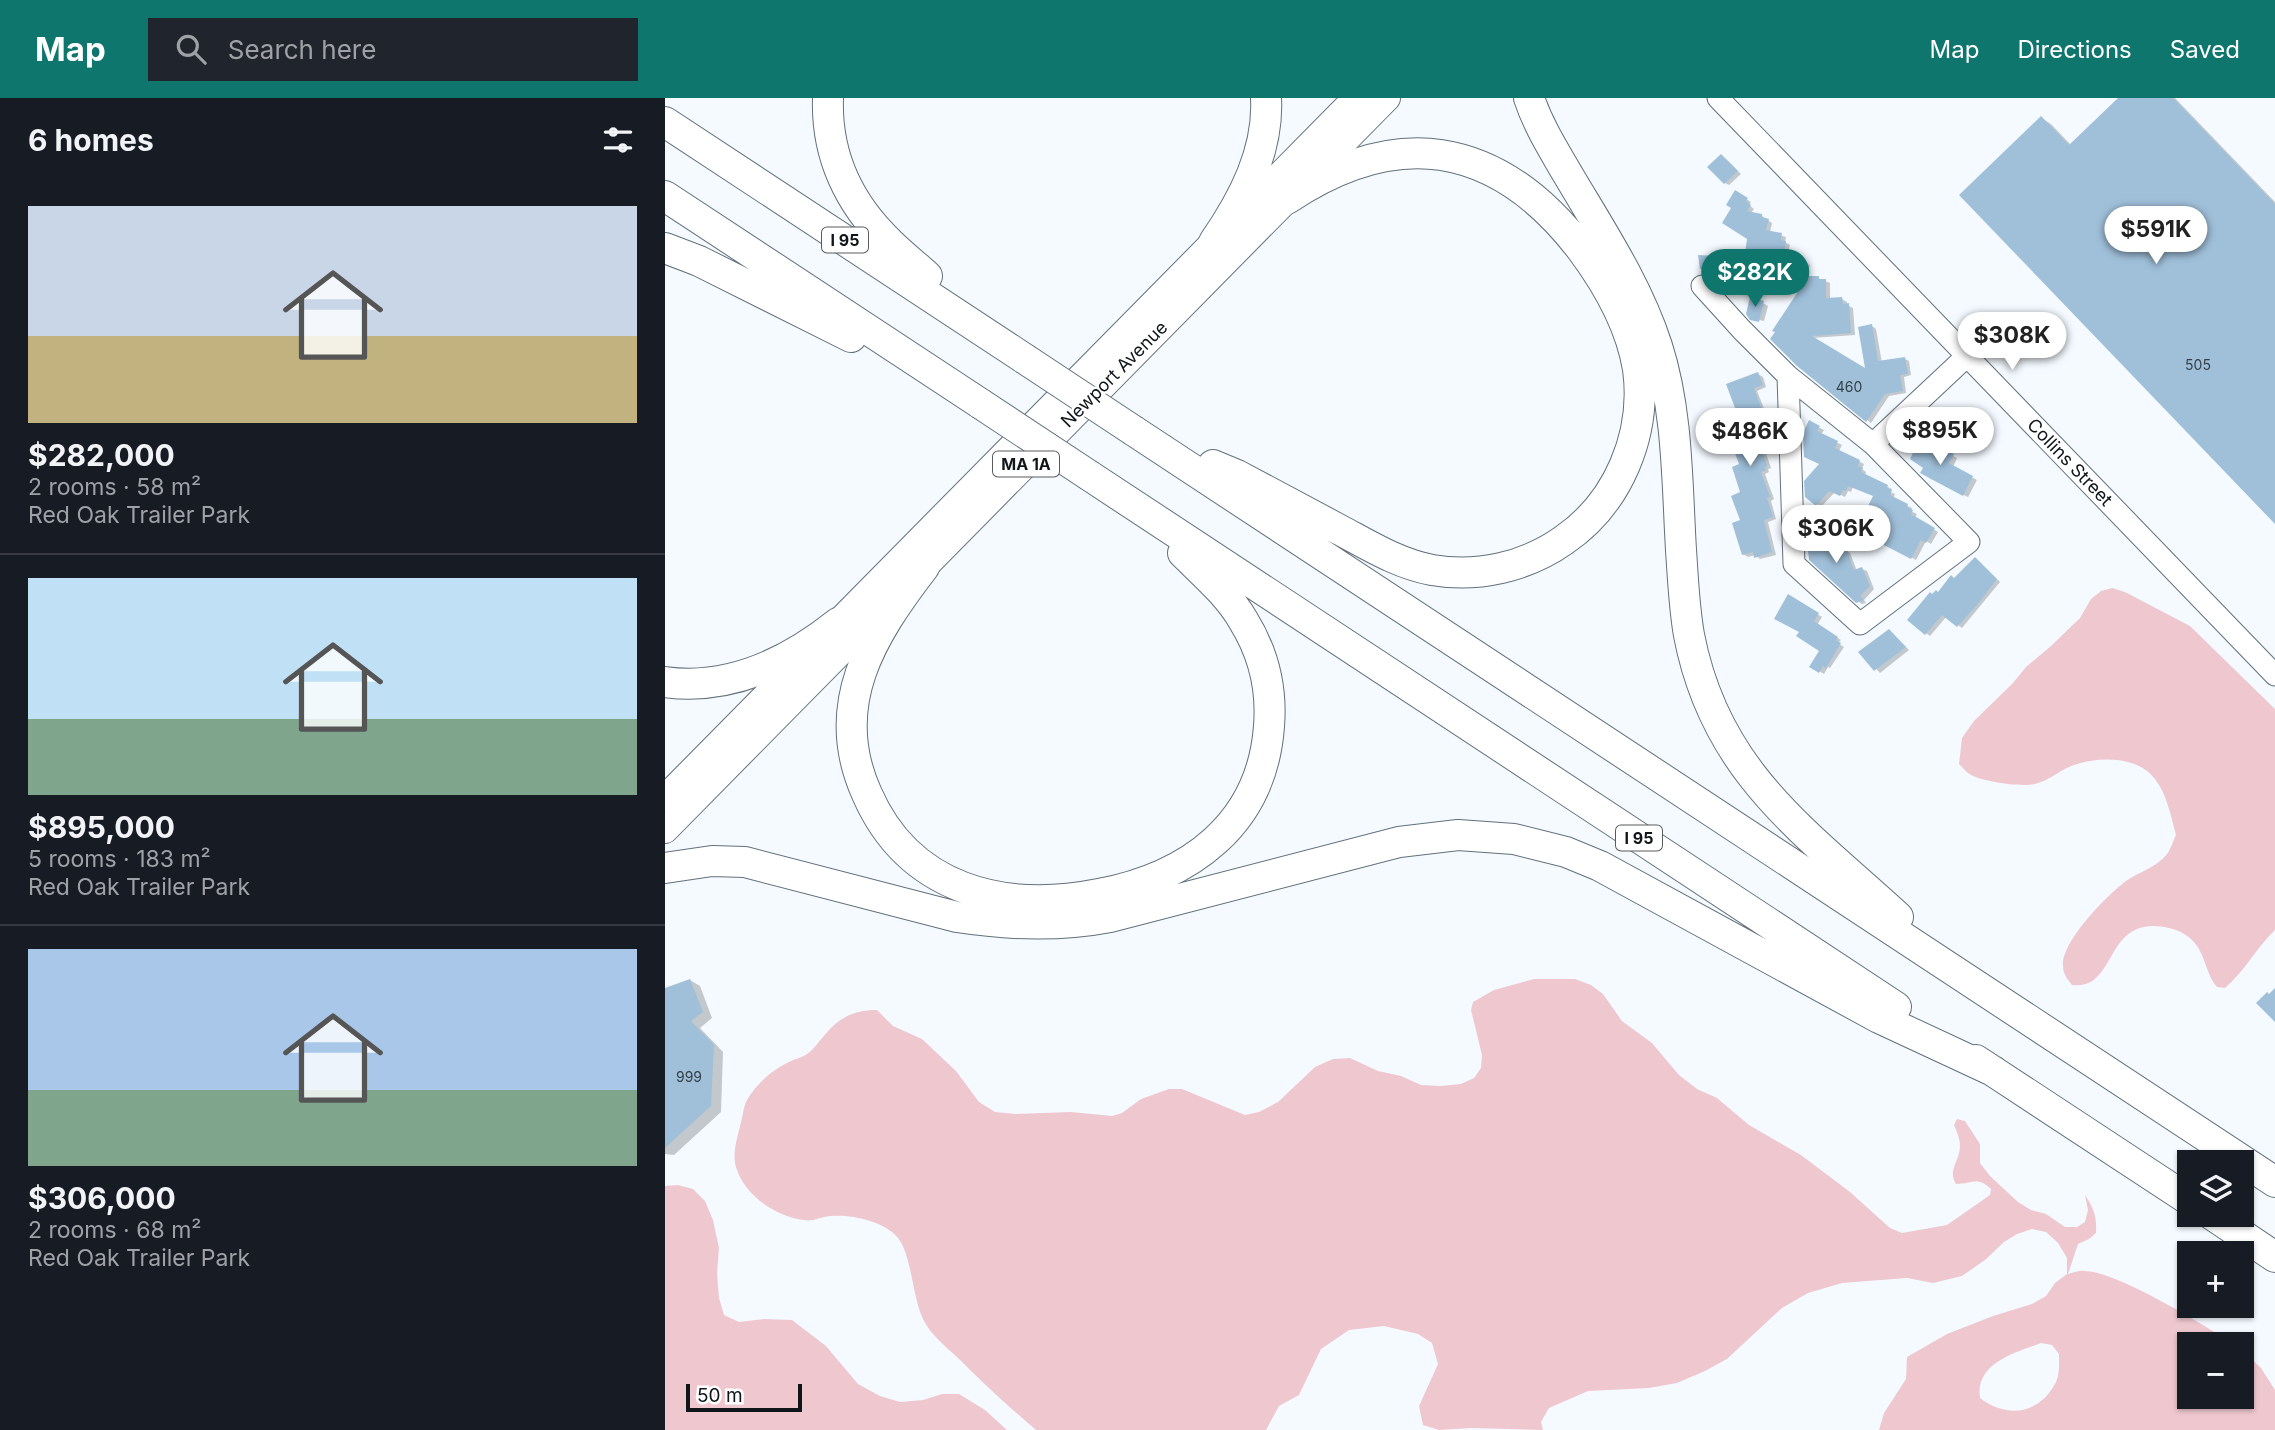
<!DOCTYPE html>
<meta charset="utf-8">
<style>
:root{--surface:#171b24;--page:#20242c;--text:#f1f3f6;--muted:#9ea1a6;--line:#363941;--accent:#0f766e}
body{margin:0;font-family:Inter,sans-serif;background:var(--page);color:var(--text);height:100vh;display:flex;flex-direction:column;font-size:26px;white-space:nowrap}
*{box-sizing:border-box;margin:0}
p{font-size:23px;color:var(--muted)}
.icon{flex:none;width:38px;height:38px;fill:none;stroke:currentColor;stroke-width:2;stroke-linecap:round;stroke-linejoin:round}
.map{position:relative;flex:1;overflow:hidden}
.details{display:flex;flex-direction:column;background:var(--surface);width:665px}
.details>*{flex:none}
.buttons{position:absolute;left:1512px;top:1052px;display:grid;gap:14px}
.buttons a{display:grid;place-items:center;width:77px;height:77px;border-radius:0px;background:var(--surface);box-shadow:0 2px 5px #0004;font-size:35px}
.scale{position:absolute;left:21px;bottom:18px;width:116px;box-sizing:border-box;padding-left:7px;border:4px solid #101519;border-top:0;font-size:19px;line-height:24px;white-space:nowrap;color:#101519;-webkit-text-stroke:5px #fff;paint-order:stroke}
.price{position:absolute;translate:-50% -60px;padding:0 16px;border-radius:24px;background:#fff;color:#222;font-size:23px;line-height:46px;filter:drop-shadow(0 2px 4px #0008)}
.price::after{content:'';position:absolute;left:50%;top:42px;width:21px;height:16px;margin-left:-10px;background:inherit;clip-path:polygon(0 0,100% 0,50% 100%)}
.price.current{background:var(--accent);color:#fff}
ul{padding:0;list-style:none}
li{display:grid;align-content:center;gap:14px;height:371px;padding:0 28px}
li+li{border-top:2px solid var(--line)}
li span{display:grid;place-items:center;height:217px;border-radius:0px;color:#555}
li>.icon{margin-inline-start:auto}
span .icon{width:126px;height:126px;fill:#fffc;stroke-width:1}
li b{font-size:30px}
h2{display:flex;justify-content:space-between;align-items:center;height:84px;padding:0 28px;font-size:30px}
header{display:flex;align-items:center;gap:42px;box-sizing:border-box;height:98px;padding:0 35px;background:var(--accent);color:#fff}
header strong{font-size:33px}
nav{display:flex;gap:38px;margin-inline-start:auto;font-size:24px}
.search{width:490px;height:63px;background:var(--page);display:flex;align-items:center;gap:18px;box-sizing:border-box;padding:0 24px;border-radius:0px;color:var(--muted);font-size:26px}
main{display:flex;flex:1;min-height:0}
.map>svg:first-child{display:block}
</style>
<header>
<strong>Map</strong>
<div class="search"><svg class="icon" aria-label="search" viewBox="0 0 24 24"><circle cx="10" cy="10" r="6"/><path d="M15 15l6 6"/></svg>Search here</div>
<nav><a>Map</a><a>Directions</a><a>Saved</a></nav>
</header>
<main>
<section class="details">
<h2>6 homes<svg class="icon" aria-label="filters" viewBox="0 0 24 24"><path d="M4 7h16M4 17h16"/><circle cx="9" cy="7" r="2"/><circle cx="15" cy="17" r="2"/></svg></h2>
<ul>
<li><span style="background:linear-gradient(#c9d6e8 60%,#c2b280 0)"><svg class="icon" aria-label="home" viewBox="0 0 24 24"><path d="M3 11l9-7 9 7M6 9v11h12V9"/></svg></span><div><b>$282,000</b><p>2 rooms · 58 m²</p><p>Red Oak Trailer Park</p></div></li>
<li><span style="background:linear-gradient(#bfe0f5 65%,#7fa58c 0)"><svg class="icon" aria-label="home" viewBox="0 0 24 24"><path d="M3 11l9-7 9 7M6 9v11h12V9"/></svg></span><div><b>$895,000</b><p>5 rooms · 183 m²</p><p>Red Oak Trailer Park</p></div></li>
<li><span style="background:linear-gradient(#a9c7e8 65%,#7fa58c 0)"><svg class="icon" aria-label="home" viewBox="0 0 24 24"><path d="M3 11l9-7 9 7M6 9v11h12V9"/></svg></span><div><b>$306,000</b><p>2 rooms · 68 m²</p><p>Red Oak Trailer Park</p></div></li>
</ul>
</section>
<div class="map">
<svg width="1610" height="1332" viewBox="0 0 1610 1332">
<rect width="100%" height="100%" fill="#f4faff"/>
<!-- green -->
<path fill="#efc8cf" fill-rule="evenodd" d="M1447 490 1460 494 1525 528 1610 611V832C1591 850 1580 873 1560 890L1552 889C1540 875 1541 856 1527 842 1519 834 1510 831 1499 829 1438 819 1453 893 1407 887 1403 882 1398 876 1398 868 1396 844 1442 797 1461 783 1474 774 1492 769 1502 756 1506 751 1508 743 1511 737 1506 718 1502 697 1490 681 1472 657 1430 658 1404 669 1393 674 1383 683 1370 686 1356 689 1319 684 1306 677 1302 675 1298 670 1294 666L1297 640 1309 623 1348 585 1361 569 1386 548 1415 520 1426 501 1436 493Z
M869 881H910L926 887 938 896 957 923 987 945 1014 977 1032 991 1052 1000 1084 1027 1136 1057 1185 1094 1225 1130 1237 1135 1282 1127 1325 1097 1326 1091C1312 1078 1307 1086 1291 1086 1282 1072 1295 1063 1295 1048 1295 1041 1292 1034 1289 1027L1292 1021 1300 1023 1315 1046V1065L1325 1078 1353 1104 1366 1112 1381 1116 1400 1129H1412L1420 1124 1423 1112 1420 1097C1429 1110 1432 1120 1431 1135L1424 1141 1413 1146 1403 1176C1408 1175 1414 1172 1419 1173 1451 1173 1540 1227 1568 1246H1524V1298H1577V1252L1596 1270 1610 1292V1332H1214L1219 1315 1241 1281 1242 1259 1282 1236 1328 1218 1367 1206 1381 1198 1390 1185 1402 1176V1160L1393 1145 1381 1134 1367 1131 1352 1136 1339 1144 1320 1162 1297 1178 1268 1185 1242 1180 1177 1185 1143 1195 1117 1210 1062 1261 1040 1273 1012 1285 984 1290 923 1293 884 1310 876 1324 878 1332 806 1330 774 1332 758 1327 754 1308 773 1266 767 1245 753 1236 719 1228 684 1232 656 1251 634 1297 614 1308 601 1332H371C344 1309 318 1285 293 1260 281 1249 265 1236 258 1221 247 1198 247 1158 233 1140 220 1123 185 1116 165 1118 156 1119 147 1124 139 1122 111 1119 79 1097 71 1069 67 1056 72 1041 75 1028 78 1019 78 1009 82 1002 94 982 113 967 134 960 146 956 150 948 158 939 173 920 188 912 212 912L228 928 257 941 291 973 314 1004 330 1014 351 1016 406 1014 447 1018 457 1015 476 1001 504 991H517L580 1017 594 1014 613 1004 650 969 668 961 685 960 713 973 736 978 756 987 776 988 796 986 809 980 816 970 817 957 806 912 808 904 829 892ZM1376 1245 1387 1247 1394 1256C1394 1265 1395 1275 1391 1284 1375 1316 1342 1321 1315 1300 1310 1265 1350 1255 1376 1245Z
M13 1087 28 1091 40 1103 48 1122 54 1150 52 1175 54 1200 59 1217 74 1224 99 1221 127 1222 161 1248 193 1286 215 1298 235 1304 258 1302 277 1296H294L320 1312 342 1332H0V1088Z"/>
<!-- shadow -->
<path fill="#0003" d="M1455 0H1510L1610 104V423L1376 20 1386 26 1406 47Z
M1061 61 1076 76 1064 87 1060 85Z
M1071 95 1086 104 1084 107 1089 111 1086 115 1097 118 1107 125 1105 134 1121 139 1120 144 1125 147 1123 155 1134 158 1139 161 1138 164 1145 167 1141 180H1153L1165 185V202L1177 201 1182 204V207L1188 210 1190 237 1147 240 1203 274 1207 228 1211 231 1217 265 1240 261 1244 263 1246 277 1239 279 1241 295 1224 298 1206 325 1133 267 1134 195 1102 160 1082 154 1084 141 1068 109Z
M1073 160 1078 163V166L1074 167 1072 196 1061 193 1056 170 1041 173 1037 170Z
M1098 205 1103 208 1099 223 1086 220Z
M1093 276 1098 279 1101 289 1092 293 1102 318 1096 320 1105 344 1098 346 1106 370 1103 371 1104 374 1100 376 1109 401 1106 403 1111 421 1103 424 1111 457 1095 461 1090 457 1083 459 1078 456 1072 311Z
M1145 325 1159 332 1156 337 1177 347 1174 353 1199 366 1197 371 1201 374 1200 378 1227 391 1225 394 1230 396 1228 401 1247 410 1246 413 1252 416 1250 420 1273 434 1266 446 1261 443 1251 462 1218 444 1223 432 1210 398 1188 389 1186 394 1183 393 1180 399 1170 394 1156 409 1142 398 1157 366Z
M1256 342 1292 360 1288 369 1312 382 1303 399 1264 380 1260 369Z
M1152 431 1158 436 1163 434 1168 437 1174 454 1181 452 1185 455 1192 473 1197 471 1202 473 1209 491 1199 502 1201 505 1197 506 1192 503Z
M1314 464 1335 484 1297 530 1282 518 1265 538 1244 522 1290 482Z
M1124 498 1157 519 1152 527 1176 542 1173 545 1179 549 1165 570 1163 569 1159 576 1146 568 1156 552 1136 533Z
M1224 533 1244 552 1215 575 1196 554Z
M25 882 35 888 47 920 35 930 58 954 56 1014 9 1057 0 1056V891Z"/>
<!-- building -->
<path fill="#a0c0da" d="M1453 0H1508L1610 106V426L1294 97 1376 18 1404 47Z
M1056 56 1073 73 1059 86 1042 69Z
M1070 92 1083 100 1081 103 1086 107 1082 113 1097 116V119L1104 121 1101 132 1117 135 1116 142 1121 143 1119 152 1135 157 1134 161 1141 163 1137 178H1154V181H1161V200L1177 199 1178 206 1184 205 1186 235 1147 238 1200 270 1193 229 1207 226 1213 263 1240 259 1243 276 1235 277 1238 293 1220 296 1201 324 1132 268 1105 241 1110 234 1107 233 1132 195 1095 185 1100 159 1080 155 1082 141 1057 125 1066 110 1061 107Z
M1033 157 1074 159V164L1069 165 1068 194H1060L1053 186 1054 168 1035 171Z
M1085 199 1099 203 1094 224 1085 222 1081 216Z
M1093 274 1098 287 1089 290 1098 315 1093 317 1102 342 1094 344 1102 368 1100 369 1101 372 1096 374 1105 399 1102 400 1108 419 1099 422 1107 454 1089 460 1088 454 1077 457 1067 425 1075 422 1066 398 1075 394 1067 369 1074 366 1065 342 1072 339 1062 314 1070 310 1061 286Z
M1144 322 1155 328 1152 333 1173 343 1170 350 1195 362 1193 368 1198 370 1196 374 1223 387 1222 390 1227 392 1225 397 1243 406 1242 409 1248 412 1246 416 1270 430 1261 445 1256 442 1246 461 1215 445 1221 432 1197 420 1208 398 1183 388 1181 393 1178 392 1175 398 1164 393 1151 408 1140 399 1139 383 1154 366 1139 359 1138 335Z
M1255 340 1289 356 1284 365 1308 378 1298 398 1255 375 1258 370 1245 361Z
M1153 429 1155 435 1163 432 1171 453 1181 450 1189 472 1197 469 1205 488 1195 498 1199 502 1191 505 1144 462 1141 433Z
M1310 459 1332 481 1312 507 1292 529 1277 517 1260 537 1242 522 1265 494 1267 496 1271 492 1273 494 1286 477 1289 480Z
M1123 496 1154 515 1149 523 1173 539 1171 542 1176 545 1161 570 1158 568 1154 575 1144 569 1154 553 1131 538 1134 534 1109 521Z
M1224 531 1241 549 1209 573 1193 554Z
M25 881 38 914 26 923 49 947 46 1008 0 1050V890Z
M1610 890V924L1591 905 1602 894 1604 896Z"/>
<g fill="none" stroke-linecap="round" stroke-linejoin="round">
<defs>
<path id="minor" d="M1053 0 1610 577
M1037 188 1077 232 1123 278
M1123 278 1208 346 1304 444 1195 526 1129 466Z
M1208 346 1302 258"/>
<path id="major" d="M0 700 691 0
M0 732 722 0"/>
<path id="highway" d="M163 0C161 57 184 106 225 145 237 157 250 167 262 178
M864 0C873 27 888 51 902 75 935 131 972 186 992 248 1013 313 1012 385 1016 452 1018 480 1019 509 1024 537 1050 673 1137 731 1233 819
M0 24 360 261
M0 98 316 306
M549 144C578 102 604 53 601 0
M0 150 34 163 186 239
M469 333 1610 1084
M548 367 572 377C607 396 641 414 675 432 705 448 734 466 767 472 812 480 861 469 899 442 953 405 982 337 973 271 966 228 943 187 917 152 882 106 835 66 776 57 721 49 667 71 622 101
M425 378 1231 909
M259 469C206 538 162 608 202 696 244 792 338 815 434 796 524 779 597 727 604 628 607 591 598 554 578 522 563 496 539 476 518 455
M0 584C65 593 124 564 173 525
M0 770 47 763 80 764 292 819C344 827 393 829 445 819L734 744 793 737 849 741 901 754 935 768 1214 920 1328 973
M1311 962 1524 1102
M1546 1116 1610 1159"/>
</defs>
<!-- minor casing -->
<use href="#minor" stroke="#62707b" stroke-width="23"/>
<!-- major casing -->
<use href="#major" stroke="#62707b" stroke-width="28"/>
<!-- highway casing -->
<use href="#highway" stroke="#62707b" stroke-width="32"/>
<!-- minor -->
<use href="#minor" stroke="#fff" stroke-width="21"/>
<!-- major -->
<use href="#major" stroke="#fff" stroke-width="26"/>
<!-- highway -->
<use href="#highway" stroke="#fff" stroke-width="30"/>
<defs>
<path id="highway-bridge" d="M360 261 469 333
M316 306 425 378"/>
</defs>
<!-- highway-bridge casing -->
<use href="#highway-bridge" stroke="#62707b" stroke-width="32" stroke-linecap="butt"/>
<!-- highway-bridge -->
<use href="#highway-bridge" stroke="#fff" stroke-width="30"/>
</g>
<g text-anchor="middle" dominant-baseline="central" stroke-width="5" stroke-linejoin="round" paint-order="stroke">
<!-- number labels -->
<g font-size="14" fill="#344049">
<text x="1533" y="266">505</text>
<text x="1184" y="288">460</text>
<text x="24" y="978">999</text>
</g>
<!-- shield labels -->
<g fill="#fff" stroke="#585b5e" stroke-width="2">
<rect x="157" y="129.5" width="46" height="25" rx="5"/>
<rect x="328" y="353.5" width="66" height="25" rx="5"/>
<rect x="951" y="727.5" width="46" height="25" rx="5"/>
</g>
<g font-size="16" font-weight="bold" fill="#101519">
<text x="180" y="142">I 95</text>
<text x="361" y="366">MA 1A</text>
<text x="974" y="740">I 95</text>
</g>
<!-- street labels -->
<g font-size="18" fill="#101519" stroke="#fff">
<text transform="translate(449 276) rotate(-45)">Newport Avenue</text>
<text transform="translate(1405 364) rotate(46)">Collins Street</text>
</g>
</g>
</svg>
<div class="buttons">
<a><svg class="icon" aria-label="layers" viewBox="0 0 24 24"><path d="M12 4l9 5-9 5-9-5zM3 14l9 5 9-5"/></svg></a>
<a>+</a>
<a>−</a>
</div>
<div class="scale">50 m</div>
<b class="price" style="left:1491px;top:168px">$591K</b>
<b class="price current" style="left:1090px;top:211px">$282K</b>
<b class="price" style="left:1347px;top:274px">$308K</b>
<b class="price" style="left:1275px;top:369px">$895K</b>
<b class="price" style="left:1085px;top:370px">$486K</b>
<b class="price" style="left:1171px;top:467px">$306K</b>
</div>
</main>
